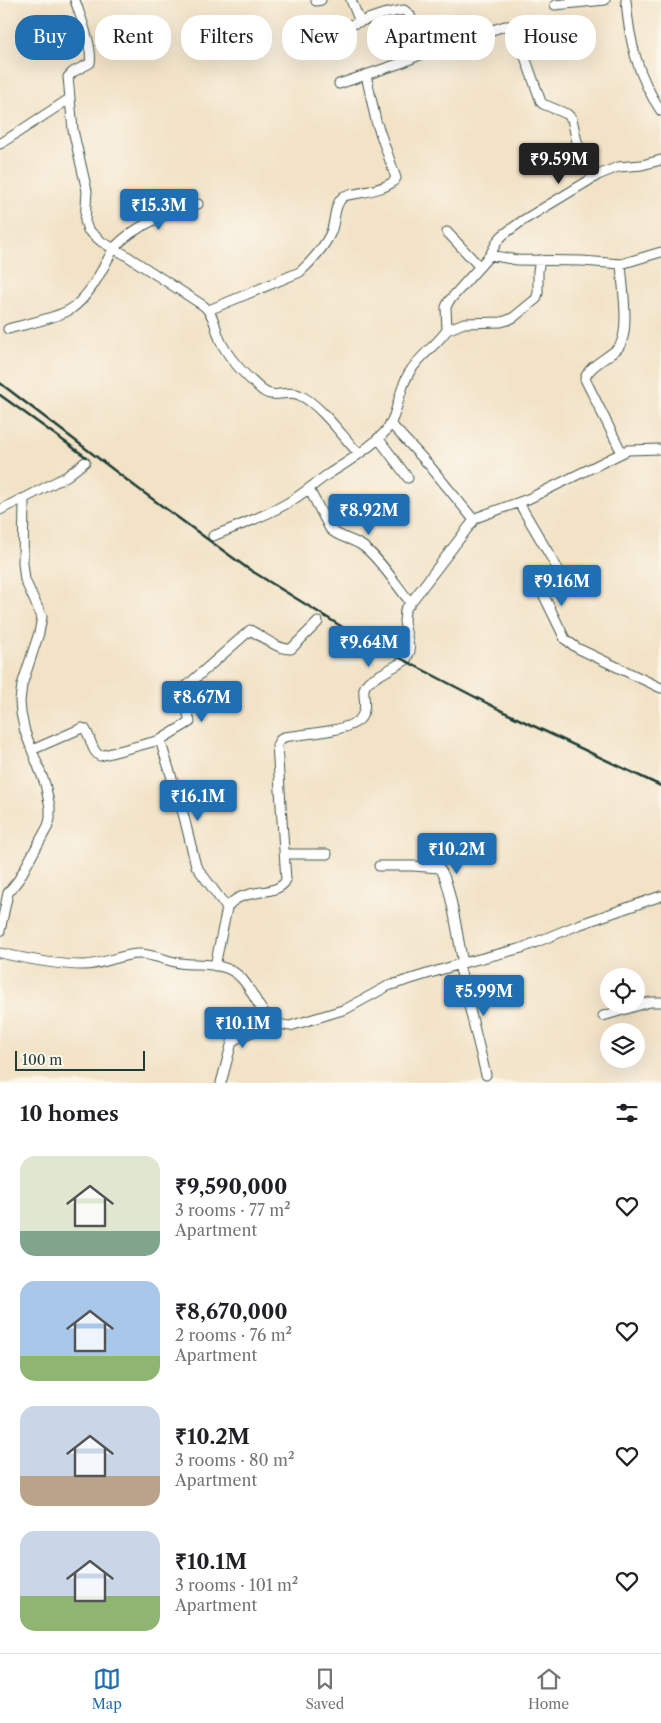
<!DOCTYPE html>
<meta charset="utf-8">
<style>
:root{--surface:#fff;--page:#f2f2f2;--text:#202124;--muted:#757577;--line:#e0e0e0;--accent:#1f6fb2}
body{margin:0;font-family:"Libre Caslon Text",serif;background:var(--page);color:var(--text);height:100vh;display:flex;flex-direction:column;font-size:19px;white-space:nowrap}
*{box-sizing:border-box;margin:0}
p{font-size:16px;color:var(--muted)}
.icon{flex:none;width:28px;height:28px;fill:none;stroke:currentColor;stroke-width:2;stroke-linecap:round;stroke-linejoin:round}
.map{position:relative;height:1083px;overflow:hidden}
.panel{display:flex;flex-direction:column;background:var(--surface);flex:1}
.panel>*{flex:none}
.top-card{position:absolute;left:15px;top:15px;width:631px;height:45px;display:flex;gap:10px}
.fabs{position:absolute;left:600px;top:968px;display:grid;gap:10px}
.fabs a{display:grid;place-items:center;width:45px;height:45px;border-radius:50%;background:var(--surface);box-shadow:0 5px 20px #0002;font-size:25px}
.scale{position:absolute;left:15px;bottom:12px;width:130px;box-sizing:border-box;padding-left:5px;border:2px solid #1f3d34;border-top:0;font-size:14px;line-height:18px;white-space:nowrap;color:#1f3d34;-webkit-text-stroke:4px #fbf7ec;paint-order:stroke}
.price{position:absolute;translate:-50% -42px;padding:0 11px;border-radius:5px;background:var(--accent);color:#fff;font-size:16px;line-height:32px;filter:drop-shadow(0 1px 2px #0008)}
.price::after{content:'';position:absolute;left:50%;top:30px;width:15px;height:11px;margin-left:-8px;background:inherit;clip-path:polygon(0 0,100% 0,50% 100%)}
.price.current{background:#222;color:#fff}
ul{padding:0;list-style:none}
li{display:flex;align-items:center;gap:15px;height:125px;padding:0 20px}
li span{display:grid;place-items:center;flex:none;width:140px;height:100px;border-radius:15px;color:#555}
li>.icon{margin-inline-start:auto}
span .icon{width:60px;height:60px;fill:#fffc;stroke-width:1}
li b{font-size:21px}
h2{display:flex;justify-content:space-between;align-items:center;height:60px;padding:0 20px;font-size:21px}
.chip{padding:0 18px;border-radius:20px;background:var(--surface);box-shadow:0 5px 20px #0002;font-size:18px;line-height:45px}
.chip.current{background:var(--accent);color:#fff}
.dock{display:flex;justify-content:space-around;align-items:center;height:70px;border-top:1px solid var(--line);background:var(--surface);font-size:14px;color:var(--muted)}
.dock a{display:grid;justify-items:center;gap:2px}
.dock .current{color:var(--accent)}
.map>svg:first-child{display:block}
</style>
<div class="map">
<svg width="661" height="1083" viewBox="0 0 661 1083">
<rect width="100%" height="100%" fill="#fbf7ec"/>
<filter id="ink" filterUnits="userSpaceOnUse"><feTurbulence type="fractalNoise" baseFrequency=".02" numOctaves="2"/><feDisplacementMap in="SourceGraphic" scale="10" xChannelSelector="R" yChannelSelector="G"/><feConvolveMatrix kernelMatrix="1 2 1 2 8 2 1 2 1" color-interpolation-filters="sRGB"/></filter>
<filter id="wash" filterUnits="userSpaceOnUse"><feTurbulence type="fractalNoise" baseFrequency=".0096" numOctaves="4" result="noise"/><feDisplacementMap in="SourceGraphic" scale="20" xChannelSelector="R" yChannelSelector="G"/><feGaussianBlur stdDeviation="1.12" result="paint"/><feColorMatrix in="noise" values="0 0 0 0 0 0 0 0 0 0 0 0 0 0 0 0 0 1.4 0 .05"/><feComposite in="paint" operator="in"/></filter>
<g filter="url(#wash)">
<rect width="100%" height="100%" fill="#f2e2c6"/>
</g>
<g filter="url(#ink)">
<g fill="none" stroke-linecap="round" stroke-linejoin="round">
<defs>
<path id="street" d="M75 0C80 16 93 47 90 63L73 72 68 77 73 130 87 191 85 221 88 230 102 242 124 254 204 306C216 317 215 331 222 344 231 361 248 378 262 390 274 400 287 389 299 395 319 403 344 438 359 454
M351 0 360 22
M626 0C629 41 638 77 661 111
M316 1 321 0
M555 5 605 0
M332 31 383 14 404 10 410 15 421 54
M339 84 404 62 438 47 505 26H513L515 29 541 102 543 104 567 114 572 119 577 142 594 178
M0 144 69 99
M447 232 479 266
M490 255 498 240 503 235 522 221 598 175 618 167 642 165 661 160
M621 264C622 284 631 333 618 348 608 358 588 366 585 379L622 453
M209 310 300 272C310 263 326 245 331 232 336 220 333 205 344 196 357 193 390 190 396 178L376 121 366 75
M8 329C23 325 60 317 71 309 91 295 102 269 114 248 136 224 167 214 198 204
M447 330 464 323 501 322 508 320 514 317 536 299 538 293V271L540 260
M390 423 429 465 474 520
M378 438 408 478
M309 489 330 529C339 538 354 539 364 547 380 559 397 586 410 602
M23 499 67 476 85 462
M519 503 559 571C561 585 545 584 544 596L565 639 577 648 661 688
M0 510 21 499 24 501 23 563 25 580 42 617 39 633 22 685 20 701 21 713 25 732 45 784 50 807V819L48 826 19 879 8 893 0 931
M213 536C238 526 263 517 286 504 302 495 315 483 330 473 348 462 367 450 382 435 399 418 397 392 409 373 419 356 436 346 447 330L446 307 449 301 490 255 517 260 582 261 621 264 661 252
M160 740 184 817 196 866 227 908
M32 750 82 728 85 729C91 737 91 751 100 756L160 740 190 722 182 690 248 632 250 630C262 636 278 650 291 649L318 622
M285 854H327
M379 866H413L439 868C450 876 459 946 463 963
M0 953C27 959 56 965 83 965 103 965 120 954 139 954 153 954 167 961 180 963 194 965 209 963 222 967 259 976 251 1024 290 1026L346 1009 388 986 463 963 522 948 578 925 661 896
M459 965 486 1075
M215 966 227 908C240 886 278 898 286 880L277 745 280 740 284 737C302 734 341 732 356 722 360 720 363 715 364 710 367 698 359 690 369 681L406 660 410 651 404 622 405 610 474 520 478 517 528 499 628 450 661 449
M603 1016 650 1002H661
M221 1083 232 1042 236 1039 274 1022"/>
</defs>
<!-- street casing -->
<use href="#street" stroke="#3f564a" stroke-width="11"/>
<!-- street -->
<use href="#street" stroke="#fff" stroke-width="9"/>
<!-- rail -->
<path stroke="#1f3d34" stroke-width="2.5" d="M0 383 136 487 247 568 352 633 506 713 661 786
M0 395 86 457"/>
</g>
</g>
</svg>
<div class="fabs">
<a><svg class="icon" aria-label="locate" viewBox="0 0 24 24"><circle cx="12" cy="12" r="6"/><path d="M12 2v4M12 18v4M2 12h4M18 12h4"/></svg></a>
<a><svg class="icon" aria-label="layers" viewBox="0 0 24 24"><path d="M12 4l9 5-9 5-9-5zM3 14l9 5 9-5"/></svg></a>
</div>
<div class="scale">100 m</div>
<b class="price current" style="left:559px;top:185px">₹9.59M</b>
<b class="price" style="left:159px;top:231px">₹15.3M</b>
<b class="price" style="left:369px;top:536px">₹8.92M</b>
<b class="price" style="left:562px;top:607px">₹9.16M</b>
<b class="price" style="left:369px;top:668px">₹9.64M</b>
<b class="price" style="left:202px;top:723px">₹8.67M</b>
<b class="price" style="left:198px;top:822px">₹16.1M</b>
<b class="price" style="left:457px;top:875px">₹10.2M</b>
<b class="price" style="left:484px;top:1017px">₹5.99M</b>
<b class="price" style="left:243px;top:1049px">₹10.1M</b>
<div class="top-card">
<a class="chip current">Buy</a>
<a class="chip">Rent</a>
<a class="chip">Filters</a>
<a class="chip">New</a>
<a class="chip">Apartment</a>
<a class="chip">House</a>
</div>
</div>
<section class="panel">
<h2>10 homes<svg class="icon" aria-label="filters" viewBox="0 0 24 24"><path d="M4 7h16M4 17h16"/><circle cx="9" cy="7" r="2"/><circle cx="15" cy="17" r="2"/></svg></h2>
<ul>
<li><span style="background:linear-gradient(#dfe7d0 75%,#7fa58c 0)"><svg class="icon" aria-label="home" viewBox="0 0 24 24"><path d="M3 11l9-7 9 7M6 9v11h12V9"/></svg></span><div><b>₹9,590,000</b><p>3 rooms · 77 m²</p><p>Apartment</p></div><svg class="icon" aria-label="heart" viewBox="0 0 24 24"><path d="M12 20l-8-8c-3-5 5-10 8-4 3-6 11-1 8 4z"/></svg></li>
<li><span style="background:linear-gradient(#a9c7e8 75%,#8fb573 0)"><svg class="icon" aria-label="home" viewBox="0 0 24 24"><path d="M3 11l9-7 9 7M6 9v11h12V9"/></svg></span><div><b>₹8,670,000</b><p>2 rooms · 76 m²</p><p>Apartment</p></div><svg class="icon" aria-label="heart" viewBox="0 0 24 24"><path d="M12 20l-8-8c-3-5 5-10 8-4 3-6 11-1 8 4z"/></svg></li>
<li><span style="background:linear-gradient(#c9d6e8 70%,#b9a48a 0)"><svg class="icon" aria-label="home" viewBox="0 0 24 24"><path d="M3 11l9-7 9 7M6 9v11h12V9"/></svg></span><div><b>₹10.2M</b><p>3 rooms · 80 m²</p><p>Apartment</p></div><svg class="icon" aria-label="heart" viewBox="0 0 24 24"><path d="M12 20l-8-8c-3-5 5-10 8-4 3-6 11-1 8 4z"/></svg></li>
<li><span style="background:linear-gradient(#c9d6e8 65%,#8fb573 0)"><svg class="icon" aria-label="home" viewBox="0 0 24 24"><path d="M3 11l9-7 9 7M6 9v11h12V9"/></svg></span><div><b>₹10.1M</b><p>3 rooms · 101 m²</p><p>Apartment</p></div><svg class="icon" aria-label="heart" viewBox="0 0 24 24"><path d="M12 20l-8-8c-3-5 5-10 8-4 3-6 11-1 8 4z"/></svg></li>
</ul>
</section>
<nav class="dock">
<a class="current"><svg class="icon" aria-label="map" viewBox="0 0 24 24"><path d="M3 6l6-2 6 2 6-2v14l-6 2-6-2-6 2zM9 4v14M15 6v14"/></svg>Map</a>
<a><svg class="icon" aria-label="saved" viewBox="0 0 24 24"><path d="M7 4h10v16l-5-4-5 4z"/></svg>Saved</a>
<a><svg class="icon" aria-label="home" viewBox="0 0 24 24"><path d="M3 11l9-7 9 7M6 9v11h12V9"/></svg>Home</a>
</nav>
